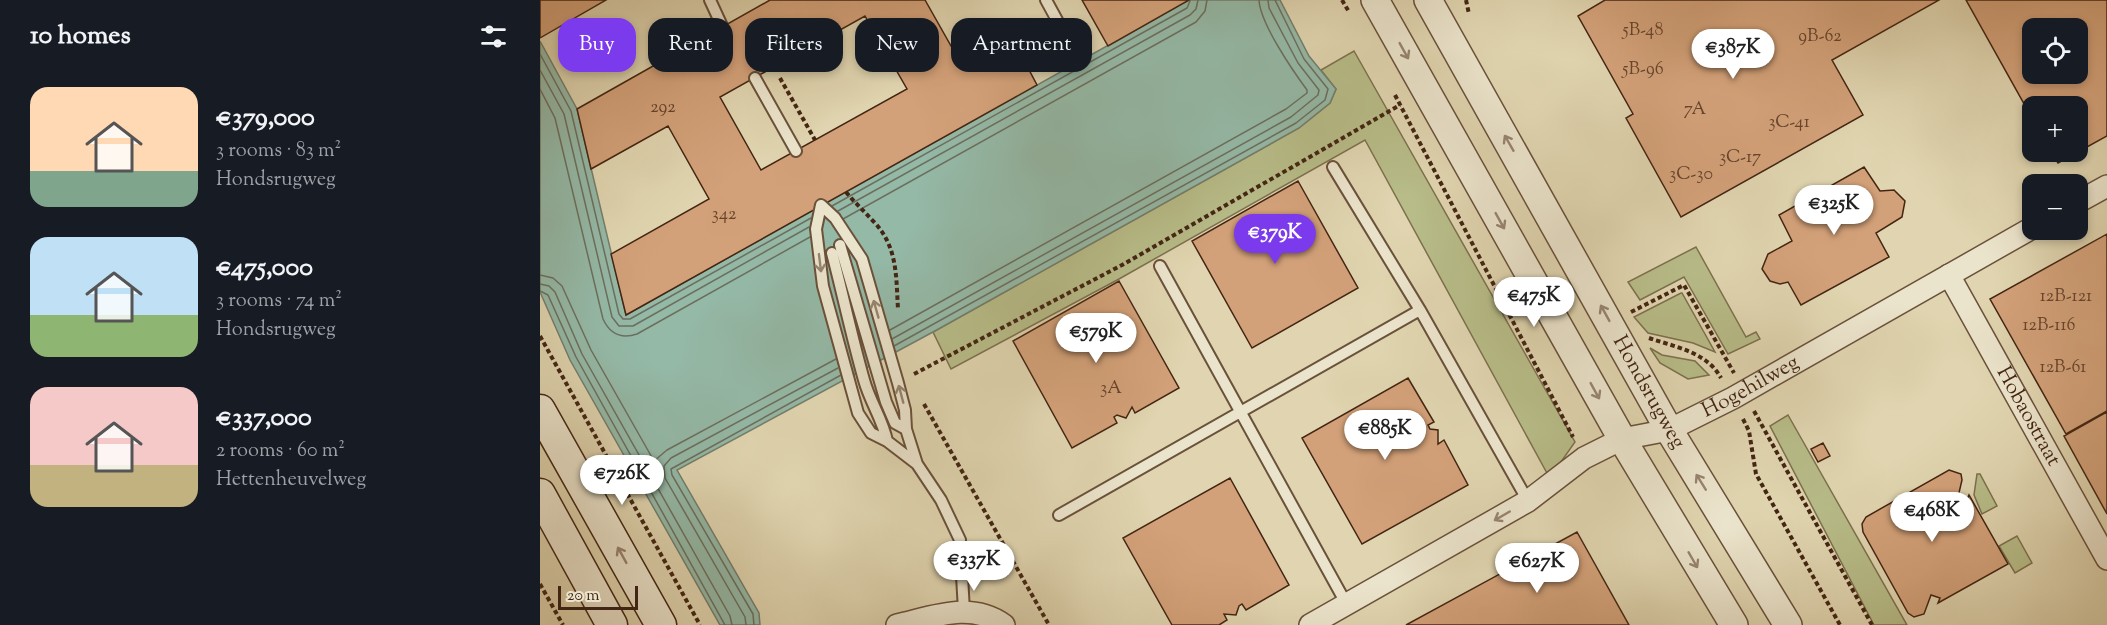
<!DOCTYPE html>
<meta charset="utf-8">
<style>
:root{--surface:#171b24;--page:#20242c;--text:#f1f3f6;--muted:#9ea1a6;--accent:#7c3aed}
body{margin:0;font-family:"Sorts Mill Goudy",serif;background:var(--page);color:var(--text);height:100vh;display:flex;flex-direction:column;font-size:22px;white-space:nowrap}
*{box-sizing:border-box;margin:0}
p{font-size:20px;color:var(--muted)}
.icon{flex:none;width:33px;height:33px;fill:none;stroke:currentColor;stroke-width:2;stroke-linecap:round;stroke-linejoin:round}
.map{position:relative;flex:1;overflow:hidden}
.details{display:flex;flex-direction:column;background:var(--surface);width:540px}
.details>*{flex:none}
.banner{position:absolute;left:18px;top:18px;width:570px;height:54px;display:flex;gap:12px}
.buttons{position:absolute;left:1482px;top:18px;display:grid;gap:12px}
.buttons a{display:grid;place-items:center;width:66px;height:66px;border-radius:12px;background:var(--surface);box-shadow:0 3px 9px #0003;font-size:30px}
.scale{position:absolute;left:18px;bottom:15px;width:80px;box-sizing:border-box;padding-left:6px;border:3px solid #432513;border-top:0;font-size:16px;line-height:21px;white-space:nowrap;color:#432513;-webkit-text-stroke:4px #ebe4cc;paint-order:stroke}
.price{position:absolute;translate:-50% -51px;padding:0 14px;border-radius:21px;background:#fff;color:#222;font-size:20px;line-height:39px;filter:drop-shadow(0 2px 3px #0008)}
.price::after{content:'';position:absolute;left:50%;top:36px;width:18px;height:14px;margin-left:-9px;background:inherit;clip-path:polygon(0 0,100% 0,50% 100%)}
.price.on{background:var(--accent);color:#fff}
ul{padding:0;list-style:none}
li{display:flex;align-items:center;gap:18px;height:150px;padding:0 30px}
li span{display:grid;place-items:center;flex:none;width:168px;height:120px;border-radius:18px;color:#555}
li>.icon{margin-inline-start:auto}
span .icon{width:72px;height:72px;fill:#fffc;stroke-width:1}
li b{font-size:26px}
h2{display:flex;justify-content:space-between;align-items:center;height:72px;padding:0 30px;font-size:26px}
.chip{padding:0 21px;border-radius:18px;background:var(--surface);box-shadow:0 3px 9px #0003;font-size:21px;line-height:54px}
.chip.on{background:var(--accent);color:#fff}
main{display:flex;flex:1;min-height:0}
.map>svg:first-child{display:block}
</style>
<main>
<section class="details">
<h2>10 homes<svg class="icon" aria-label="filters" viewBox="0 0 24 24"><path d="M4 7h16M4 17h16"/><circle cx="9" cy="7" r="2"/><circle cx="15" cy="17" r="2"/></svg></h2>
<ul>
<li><span style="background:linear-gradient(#ffd9b3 70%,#7fa58c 0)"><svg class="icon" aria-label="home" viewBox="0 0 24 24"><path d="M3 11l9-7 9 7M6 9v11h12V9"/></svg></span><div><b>€379,000</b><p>3 rooms · 83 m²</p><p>Hondsrugweg</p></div></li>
<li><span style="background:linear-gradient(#bfe0f5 65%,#8fb573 0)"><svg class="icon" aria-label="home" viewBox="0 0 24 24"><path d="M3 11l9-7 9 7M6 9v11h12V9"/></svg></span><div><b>€475,000</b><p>3 rooms · 74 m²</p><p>Hondsrugweg</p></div></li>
<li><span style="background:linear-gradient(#f6c9c9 65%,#c2b280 0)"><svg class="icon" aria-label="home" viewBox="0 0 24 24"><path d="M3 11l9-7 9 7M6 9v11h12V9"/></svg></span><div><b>€337,000</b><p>2 rooms · 60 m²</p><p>Hettenheuvelweg</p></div></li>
</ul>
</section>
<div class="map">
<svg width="1567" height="625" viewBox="0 0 1567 625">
<rect width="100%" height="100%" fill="#e0d5b0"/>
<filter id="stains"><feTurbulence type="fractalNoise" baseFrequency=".00333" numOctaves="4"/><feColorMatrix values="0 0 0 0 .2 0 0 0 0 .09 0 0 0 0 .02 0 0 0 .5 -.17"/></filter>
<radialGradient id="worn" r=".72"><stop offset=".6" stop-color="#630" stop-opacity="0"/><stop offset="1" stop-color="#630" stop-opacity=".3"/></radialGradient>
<!-- green -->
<path fill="#b7bc88" stroke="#7d704e" stroke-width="1.5" d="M814 51 1035 442 1016 469 1008 475 825 140 579 279 411 369 393 332 759 128 790 103 796 89 781 70Z
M1156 247 1206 337 1216 332 1220 339 1188 354 1144 277 1100 300 1088 282Z
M1141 293H1142L1175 352 1153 343 1108 333 1094 317Z
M1110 348 1122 355 1155 361 1169 375 1148 379 1120 363Z
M1248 415 1367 625H1334L1230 426Z
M1437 474H1440L1457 506 1442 514 1434 495Z
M1477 536 1492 563 1475 573 1459 546Z"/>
<!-- water -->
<path fill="#94b9a7" stroke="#747e6c" stroke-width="1.5" d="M649 0H740L769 56 796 89 790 103 759 128 393 332 137 470 219 613 220 625H180L30 360 0 292V41L37 109 86 315Z"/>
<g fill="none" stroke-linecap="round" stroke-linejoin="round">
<!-- shore -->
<path stroke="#6c6f5d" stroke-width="1.5" d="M0 54 31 111 79 314 83 319H90L271 218
M0 70 24 114 72 317 79 326H93L269 227
M0 89 15 118 63 319C70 334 82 339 97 334L270 237
M292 206 647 8 650 1
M298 211 650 15 656 9 658 0
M303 219 656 22 665 11 667 0
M0 275 13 278 22 286 51 350 114 461 127 450 296 359
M0 284 9 286 15 292 42 354 190 616 192 625
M0 291 8 295 36 357 185 625
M350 330 746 109 767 93V90C753 71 720 23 719 0
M352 339 751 117 778 95 779 90 758 63 729 8 728 0
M354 346 756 123 785 100 788 89 764 59 735 0
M206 625 205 617 125 478 124 466 131 458 298 368
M214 625 213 614 132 475 131 469 301 375"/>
</g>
<!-- building -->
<path fill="#d3a179" stroke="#432513" stroke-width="1.5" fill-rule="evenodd" d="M0 0H66L0 38Z
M230 0H385L419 60 469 32 497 85 86 315 71 254 169 199 128 126 51 169 37 109ZM325 16 367 89 221 170 180 97Z
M542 0H649L568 46Z
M1065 0H1399L1292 60 1323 115 1141 217 1086 118 1093 114 1038 16Z
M1426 0H1567V136L1518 163 1511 152H1538V106H1492V118ZM1492 28H1538V74H1492Z
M1324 167 1340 191 1354 190 1365 201 1362 217 1336 233 1349 257 1261 305 1248 282 1240 284 1230 281 1222 269 1228 254 1252 241 1239 215Z
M758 181 818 288 712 348 652 241Z
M1567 234V411L1526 434 1450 299Z
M579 281 639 388 595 413 592 407 586 418 577 415 574 417 577 423 532 448 473 341Z
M868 378 894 422 888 425 890 429 898 430V444L904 440 928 485 822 544 762 438Z
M1567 412V514L1524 436Z
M1283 443 1290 456 1278 462 1271 449Z
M1409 470 1421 474 1422 480 1418 497 1427 500 1429 495 1468 564 1398 603 1400 598 1391 595 1384 614 1374 617 1368 613 1323 532 1322 524 1326 517Z
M690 478 749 585 706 610 702 604 699 606 696 615 684 614 687 620 679 625H632L583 538Z
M1037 532 1089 625H866Z"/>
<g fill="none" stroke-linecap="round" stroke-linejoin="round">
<defs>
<path id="service" d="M170 0 182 26
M506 0 530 44
M215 78 256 151
M793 167 880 310 988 501
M300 245 346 402 355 423 366 429
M292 253C303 295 312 338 324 380 330 402 343 420 347 441
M620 266 807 605
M377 464 347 441 331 433 318 413 283 286 276 229 281 205 295 218 322 259 358 383 365 410 366 429 377 464 401 500 420 540 424 611
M519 515 880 310"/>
<g id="minor">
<path d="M1538 202 1567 186"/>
<path id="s1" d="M1409 275 1567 559"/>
<path d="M357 625C393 617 431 601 464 625"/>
<path id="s2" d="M770 625 988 501 1044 458 1082 439 1129 430 1193 398 1492 228"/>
</g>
<g id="tertiary">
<path d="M835 0 1082 439 1194 625"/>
<path id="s3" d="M888 0 1129 430 1248 625"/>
</g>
<path id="secondary" d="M0 410 121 625
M0 494 72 625"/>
</defs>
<!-- service casing -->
<use href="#service" stroke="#6a513a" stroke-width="14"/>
<!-- minor casing -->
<use href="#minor" stroke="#6a513a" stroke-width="24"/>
<!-- tertiary casing -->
<use href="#tertiary" stroke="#6a513a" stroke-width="30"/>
<!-- secondary casing -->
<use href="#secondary" stroke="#432513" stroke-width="33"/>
<!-- path -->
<path stroke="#432513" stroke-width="4" stroke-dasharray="4.5 3" stroke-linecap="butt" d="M802 0 809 12
M926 0 929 14
M240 78 275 140
M855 95 1033 437
M306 192C315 203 325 212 335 223 358 248 356 278 358 309
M1091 312 1144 285 1194 373
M0 336 160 625
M1109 338C1135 347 1167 352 1181 378
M374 374 582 265 860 105
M384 404 509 625
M1214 411 1332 625
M1203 419 1209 431 1216 474 1300 625
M440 568 468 553
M0 584 23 625"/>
<!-- service -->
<use href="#service" stroke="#ebe4cc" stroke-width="10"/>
<!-- minor -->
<use href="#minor" stroke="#ebe4cc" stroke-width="21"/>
<!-- tertiary -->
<use href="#tertiary" stroke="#ebe4cc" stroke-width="27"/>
<!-- secondary -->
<use href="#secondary" stroke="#ebe4cc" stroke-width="30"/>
</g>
<!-- one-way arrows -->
<defs><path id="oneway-shaft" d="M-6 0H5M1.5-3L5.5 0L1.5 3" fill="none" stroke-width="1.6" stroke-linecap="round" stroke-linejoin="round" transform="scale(1.5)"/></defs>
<g stroke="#978470">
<use href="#oneway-shaft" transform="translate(864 51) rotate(61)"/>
<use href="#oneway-shaft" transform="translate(969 143) rotate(-120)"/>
<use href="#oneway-shaft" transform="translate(960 221) rotate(61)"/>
<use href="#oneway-shaft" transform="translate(280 263) rotate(83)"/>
<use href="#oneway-shaft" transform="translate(336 309) rotate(-106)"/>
<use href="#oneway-shaft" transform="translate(1065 313) rotate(-119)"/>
<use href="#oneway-shaft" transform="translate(1055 391) rotate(61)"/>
<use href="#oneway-shaft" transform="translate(361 394) rotate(-105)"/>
<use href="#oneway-shaft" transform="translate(1161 482) rotate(-122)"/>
<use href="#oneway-shaft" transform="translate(962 516) rotate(150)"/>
<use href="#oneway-shaft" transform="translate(82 555) rotate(-119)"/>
<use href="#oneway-shaft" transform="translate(1153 560) rotate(60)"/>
</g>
<g text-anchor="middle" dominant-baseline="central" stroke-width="6" stroke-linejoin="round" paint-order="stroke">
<!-- number labels -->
<g font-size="18" fill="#67442c">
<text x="1103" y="31">5B-48</text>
<text x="1280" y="37">9B-62</text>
<text x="1103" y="70">5B-96</text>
<text x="123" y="108">292</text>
<text x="1155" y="110">7A</text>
<text x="1249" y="123">3C-41</text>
<text x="1200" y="158">3C-17</text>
<text x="1151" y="175">3C-30</text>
<text x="184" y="215">342</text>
<text x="1526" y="297">12B-121</text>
<text x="1509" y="326">12B-116</text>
<text x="1523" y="368">12B-61</text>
<text x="571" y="389">3A</text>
</g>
<!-- street labels -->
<g font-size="21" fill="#432513" stroke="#ebe4cc">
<text stroke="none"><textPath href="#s2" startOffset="504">Hogehilweg</textPath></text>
<text stroke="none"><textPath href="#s3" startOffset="450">Hondsrugweg</textPath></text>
<text stroke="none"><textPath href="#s1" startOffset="162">Hobaostraat</textPath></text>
</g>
</g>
<rect width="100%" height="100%" filter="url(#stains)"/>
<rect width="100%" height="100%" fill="url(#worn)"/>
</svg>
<div class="buttons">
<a><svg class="icon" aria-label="locate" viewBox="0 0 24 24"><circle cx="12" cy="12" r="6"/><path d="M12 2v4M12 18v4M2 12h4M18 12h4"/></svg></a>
<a>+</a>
<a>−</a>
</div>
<div class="scale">20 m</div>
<b class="price" style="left:1193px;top:80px">€387K</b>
<b class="price" style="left:1294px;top:236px">€325K</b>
<b class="price on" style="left:735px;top:265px">€379K</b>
<b class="price" style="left:994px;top:328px">€475K</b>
<b class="price" style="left:556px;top:364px">€579K</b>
<b class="price" style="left:845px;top:461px">€885K</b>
<b class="price" style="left:82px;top:506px">€726K</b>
<b class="price" style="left:1392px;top:543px">€468K</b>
<b class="price" style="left:434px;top:592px">€337K</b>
<b class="price" style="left:997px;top:594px">€627K</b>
<div class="banner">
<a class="chip on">Buy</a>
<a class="chip">Rent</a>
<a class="chip">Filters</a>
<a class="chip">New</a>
<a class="chip">Apartment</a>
</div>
</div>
</main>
